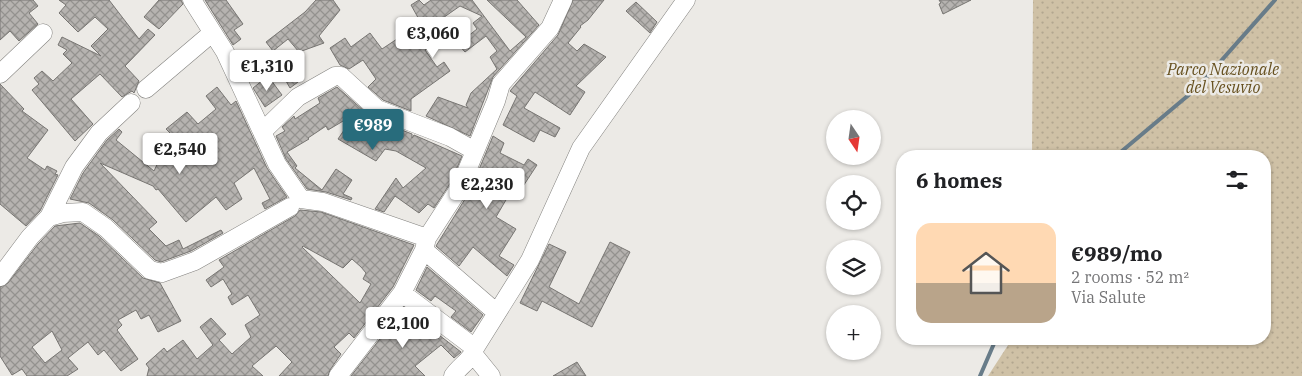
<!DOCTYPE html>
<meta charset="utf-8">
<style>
:root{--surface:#fff;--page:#f2f2f2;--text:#202124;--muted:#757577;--line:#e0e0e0;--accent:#286c7c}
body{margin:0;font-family:"IBM Plex Serif",serif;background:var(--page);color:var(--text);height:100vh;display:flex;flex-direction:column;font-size:19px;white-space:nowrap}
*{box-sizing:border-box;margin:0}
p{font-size:16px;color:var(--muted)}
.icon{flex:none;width:28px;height:28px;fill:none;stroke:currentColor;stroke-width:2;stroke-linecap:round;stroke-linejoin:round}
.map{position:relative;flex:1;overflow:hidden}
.panel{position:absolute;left:896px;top:150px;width:375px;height:195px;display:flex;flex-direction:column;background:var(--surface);border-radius:20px;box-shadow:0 1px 4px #0004}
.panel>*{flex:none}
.needle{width:32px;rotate:167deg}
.buttons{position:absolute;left:826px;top:110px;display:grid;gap:10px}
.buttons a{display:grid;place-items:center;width:55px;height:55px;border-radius:50%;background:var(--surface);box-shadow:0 1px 4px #0004;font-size:25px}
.price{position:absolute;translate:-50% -42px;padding:0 11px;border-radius:5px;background:#fff;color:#222;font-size:16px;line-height:32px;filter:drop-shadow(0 1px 2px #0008)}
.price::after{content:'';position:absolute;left:50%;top:30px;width:15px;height:11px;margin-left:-8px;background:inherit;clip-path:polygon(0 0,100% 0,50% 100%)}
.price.current{background:var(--accent);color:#fff}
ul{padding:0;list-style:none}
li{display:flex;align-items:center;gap:15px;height:125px;padding:0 20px}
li+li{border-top:1px solid var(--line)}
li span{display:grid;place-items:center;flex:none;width:140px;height:100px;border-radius:15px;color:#555}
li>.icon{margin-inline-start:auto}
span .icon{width:60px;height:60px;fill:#fffc;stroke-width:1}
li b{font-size:21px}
h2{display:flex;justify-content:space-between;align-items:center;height:60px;padding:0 20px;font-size:21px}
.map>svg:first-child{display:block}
</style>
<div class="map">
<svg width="1302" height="376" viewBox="0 0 1302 376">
<defs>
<pattern id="park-dots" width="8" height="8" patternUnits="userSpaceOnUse" patternTransform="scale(1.25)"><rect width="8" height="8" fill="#cfc1a6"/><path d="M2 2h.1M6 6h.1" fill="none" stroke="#b2a68f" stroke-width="1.8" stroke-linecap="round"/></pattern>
<pattern id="building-cross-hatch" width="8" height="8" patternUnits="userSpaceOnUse" patternTransform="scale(1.25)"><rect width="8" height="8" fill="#b6b3b0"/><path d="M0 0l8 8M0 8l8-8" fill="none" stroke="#94928f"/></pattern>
</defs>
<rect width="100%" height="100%" fill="#eceae6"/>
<!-- park -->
<path fill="url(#park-dots)" d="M1033 0H1302V376H988L1012 339H1265V156H1032Z"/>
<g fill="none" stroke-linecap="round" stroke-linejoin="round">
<!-- stream -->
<path stroke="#687c89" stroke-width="4" d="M1116 156 1197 88 1275 0
M980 376 996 339"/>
</g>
<!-- building -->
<path fill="url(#building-cross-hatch)" stroke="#777572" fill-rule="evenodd" d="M0 0H33L38 6 29 13 38 24 19 41 10 31 0 40Z
M59 0H109L139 39 148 29 155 35 125 66 139 81 134 93 132 91 122 97 100 74 71 99 93 124 75 141 32 90 39 84 34 78 42 71 53 81 72 63 63 54 67 50 58 45 62 37 101 56 91 46 108 29 95 17 78 32 59 13 66 5Z
M159 0H181L183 4 159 29 144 17Z
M205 0H226L243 24 234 30 241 39 233 45Z
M316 0H333L340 10 319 36 324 43 299 52 288 39 273 51 266 42 305 12Z
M419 0 424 5 431 0H472L510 51 526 37 487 0H517L539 25 493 77 470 136 426 116 438 97 468 108 466 105 471 93 497 69 490 57 497 51 486 36 465 52 458 44 477 29 473 23 482 16 460 6 430 27 436 44 425 50 437 67 444 62 450 71 411 99V111L383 100 368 87 376 79 363 60 349 69 340 65 330 48 345 38 351 47 370 33 382 49 421 23 411 5Z
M573 0H604L588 20 580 26 581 27 568 43 577 51 584 44 606 57 576 86 585 92 570 115 535 92 524 108 560 128 555 137 540 130 534 142 503 125 517 96 510 91 558 35Z
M939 0H971L943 14 939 4 941 3Z
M636 2 657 22 650 33 626 11Z
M280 58 298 82 290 88 275 62Z
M268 76 282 95 265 107 253 88Z
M0 84 24 109 22 111 48 130 27 158 45 170 47 166 57 171 55 174 58 175 40 211 26 226 0 204Z
M217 87 231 105 236 101 267 168 287 197 265 209 262 203 270 199 254 168 234 183 242 199 226 210 216 197 186 222 158 189 156 190 153 186 100 163 157 222 149 229 166 246 179 240 183 249 221 230 223 233 191 251 161 262 155 260 113 220 89 203 70 199 83 173 107 140 119 129 122 132 116 140 154 171 161 156 157 147 166 150 170 133 166 129 187 112 198 124 216 109 206 96Z
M337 87 373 119 412 134V138L414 135 462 156 451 182 434 208 428 204 419 213 395 196 384 212 375 209 396 178 403 188 426 168 396 151 385 149 376 161 338 139 355 114 328 130 326 126 308 138 309 139 287 152 297 166 295 168 322 190 336 169 352 180 343 194 352 198 351 200 326 192 307 189 286 159 276 136 285 131 282 127 294 116 295 119 320 103 318 98Z
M493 136 504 143 500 153 524 165 528 159 537 165 516 197 510 193 496 217 516 229 499 256 514 265 507 276 473 247 459 266 436 246 470 191Z
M300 210 321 212 414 245 393 287 354 338 349 333 334 347 341 354 330 370 328 376H279L292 362 276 346 252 366 263 376H147L149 368 146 364 164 348 167 352 183 340 197 359 213 345 200 327 211 318 226 334 219 340 232 354 251 337 245 325 260 315 248 295 232 305 228 297 232 294 223 279 211 287 206 280 224 267 219 260 295 216ZM303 246 343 268 352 259 361 267 366 273 363 279 371 284 360 303 302 247Z
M80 223 99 236 143 278 160 283 181 321 158 332 149 315 141 319 136 310 118 320 122 325 117 330 138 359 121 371 104 350 98 355 88 342 68 358 78 369 67 376H27L22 369 12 375 0 356V287L8 283 38 244 55 226ZM52 331 62 350 45 363 32 347Z
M610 242 630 252 592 327 542 301 537 311 520 303 549 244 566 252 549 287 579 304Z
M427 267 483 315 471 332 451 317 456 311 435 296 431 301 416 290Z
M404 308 461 352 454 358 441 345 415 366 425 376H351Z
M577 362 586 376H553Z"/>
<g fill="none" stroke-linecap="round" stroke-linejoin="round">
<defs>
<path id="minor" d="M192 0 225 52 277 164 301 199 323 202 427 238
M0 74 43 33
M146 89 212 33
M262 132 298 97 335 76H341L377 109 450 137 475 151
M49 217 74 167 99 133 131 103
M424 250 497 313
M0 277 30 237 49 217 63 213 83 212 106 228 150 270 162 273 195 261 290 207
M402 293 475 348
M474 355 491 376
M338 376 402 293 424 250 427 238 460 187 496 101 501 84 550 28 563 0
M453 376C459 366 473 359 475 348L530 260 581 148 686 0"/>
</defs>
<!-- minor casing -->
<use href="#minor" stroke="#83827f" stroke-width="19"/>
<!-- minor -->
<use href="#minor" stroke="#fff" stroke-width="18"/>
</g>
<g text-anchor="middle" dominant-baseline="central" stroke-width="5" stroke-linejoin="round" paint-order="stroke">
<!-- park labels -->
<g font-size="16" font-style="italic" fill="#675120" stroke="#eceae6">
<text x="1223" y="69">Parco Nazionale<tspan x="1223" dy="18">del Vesuvio</tspan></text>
</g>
</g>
</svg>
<div class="buttons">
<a><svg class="needle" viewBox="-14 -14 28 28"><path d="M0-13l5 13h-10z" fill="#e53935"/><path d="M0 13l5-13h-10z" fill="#757577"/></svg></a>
<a><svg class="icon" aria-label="locate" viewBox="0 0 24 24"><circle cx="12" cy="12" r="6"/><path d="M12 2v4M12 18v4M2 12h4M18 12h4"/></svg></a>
<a><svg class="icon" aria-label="layers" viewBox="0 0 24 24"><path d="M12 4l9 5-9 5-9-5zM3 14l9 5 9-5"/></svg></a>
<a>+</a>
</div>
<b class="price" style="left:433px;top:59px">€3,060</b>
<b class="price" style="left:267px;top:92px">€1,310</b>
<b class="price current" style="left:373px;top:151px">€989</b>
<b class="price" style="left:180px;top:175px">€2,540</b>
<b class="price" style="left:487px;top:210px">€2,230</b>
<b class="price" style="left:403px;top:349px">€2,100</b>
<section class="panel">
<h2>6 homes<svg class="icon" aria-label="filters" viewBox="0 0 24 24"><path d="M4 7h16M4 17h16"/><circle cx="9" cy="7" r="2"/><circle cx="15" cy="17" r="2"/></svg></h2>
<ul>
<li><span style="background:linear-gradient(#ffd9b3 60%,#b9a48a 0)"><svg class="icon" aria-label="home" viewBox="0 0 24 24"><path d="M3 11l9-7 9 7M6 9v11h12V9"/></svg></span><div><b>€989/mo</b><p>2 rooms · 52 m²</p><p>Via Salute</p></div></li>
</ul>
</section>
</div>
